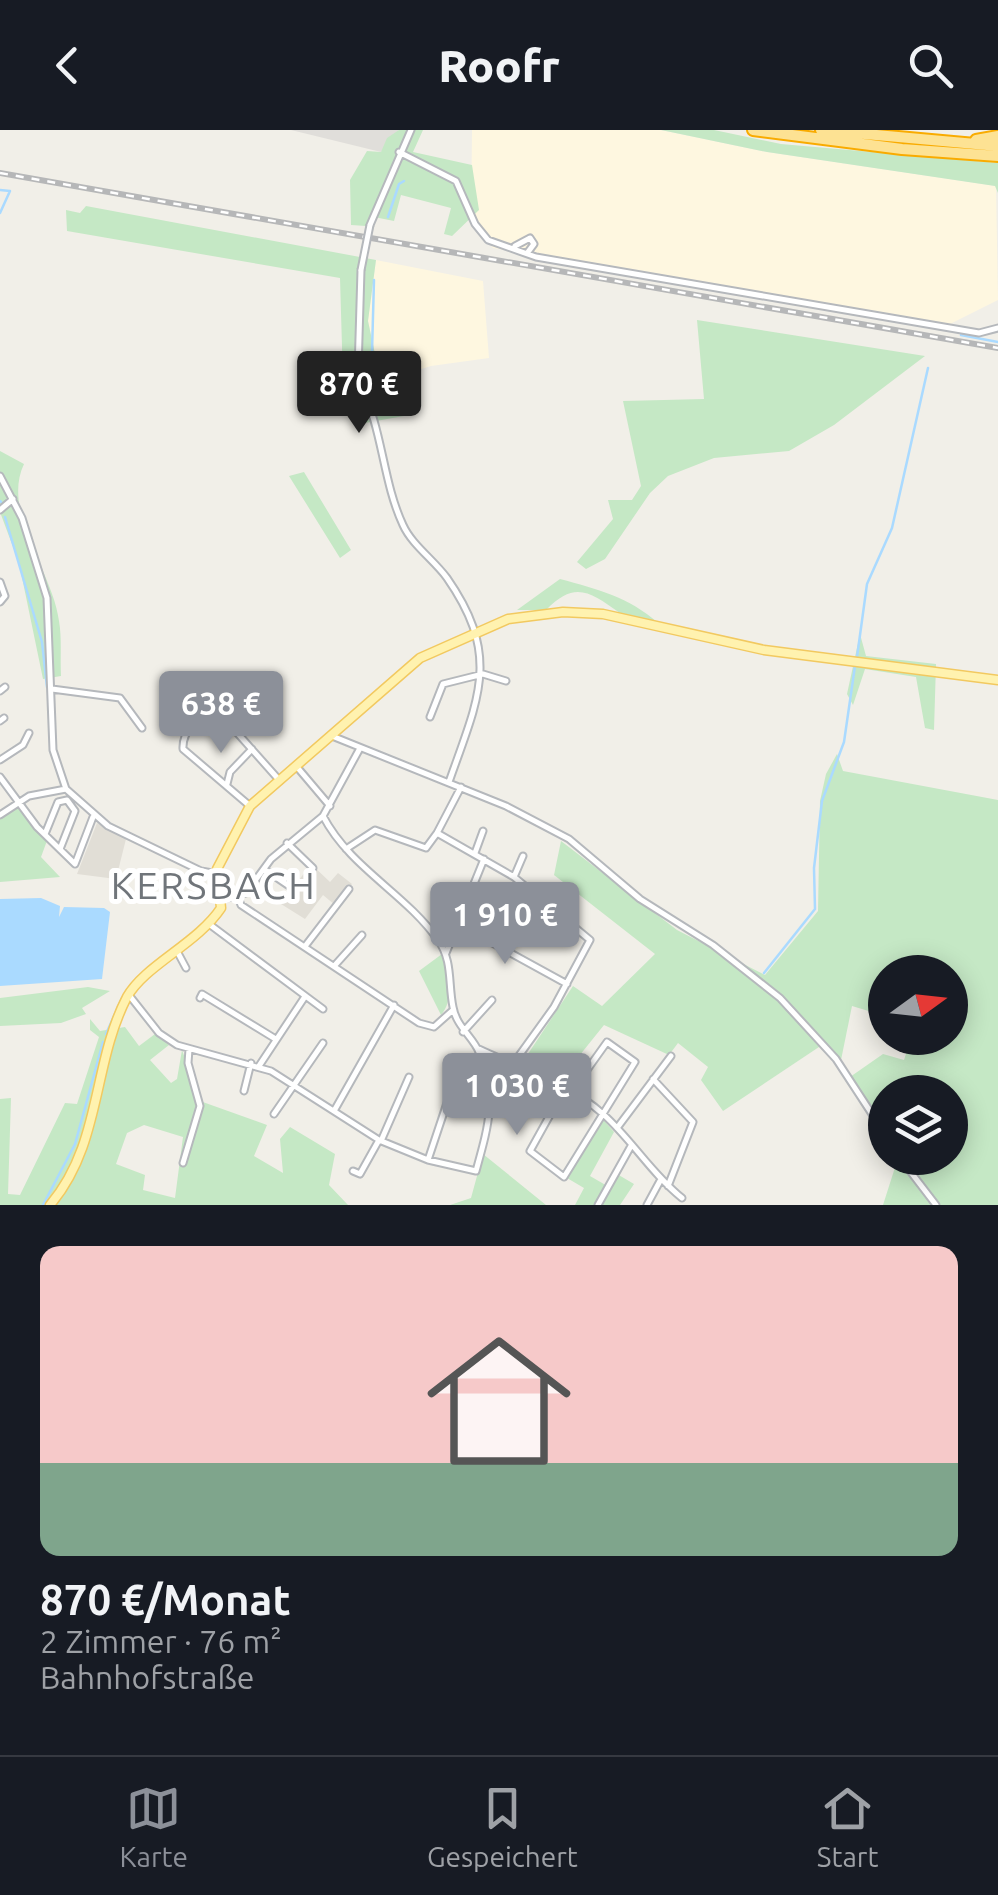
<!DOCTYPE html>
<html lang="de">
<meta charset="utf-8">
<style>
:root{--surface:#171b24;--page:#242831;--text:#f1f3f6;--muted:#9ea1a6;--line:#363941;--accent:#8c9099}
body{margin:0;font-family:Ubuntu,sans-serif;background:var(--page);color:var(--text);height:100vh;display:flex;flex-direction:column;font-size:38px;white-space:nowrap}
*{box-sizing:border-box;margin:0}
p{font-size:32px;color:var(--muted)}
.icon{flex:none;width:55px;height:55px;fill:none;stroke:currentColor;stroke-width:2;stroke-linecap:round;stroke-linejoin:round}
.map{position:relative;height:1075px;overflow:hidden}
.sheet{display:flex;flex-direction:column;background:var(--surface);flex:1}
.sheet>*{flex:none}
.needle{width:65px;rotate:75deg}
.controls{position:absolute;left:868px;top:825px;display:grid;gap:20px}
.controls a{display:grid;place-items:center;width:100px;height:100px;border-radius:50%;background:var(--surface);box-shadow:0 5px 25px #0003;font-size:50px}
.price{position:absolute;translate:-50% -85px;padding:0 22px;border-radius:10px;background:var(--accent);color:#fff;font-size:32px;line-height:65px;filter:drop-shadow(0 2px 5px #0008)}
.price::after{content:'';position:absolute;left:50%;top:60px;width:30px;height:22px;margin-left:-15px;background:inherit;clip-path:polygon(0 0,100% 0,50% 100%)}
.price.on{background:#222;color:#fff}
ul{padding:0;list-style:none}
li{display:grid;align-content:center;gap:20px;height:530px;padding:0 40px}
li+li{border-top:2px solid var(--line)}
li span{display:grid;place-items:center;height:310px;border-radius:20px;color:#555}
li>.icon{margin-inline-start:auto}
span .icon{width:180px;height:180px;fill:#fffc;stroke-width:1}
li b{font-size:42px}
header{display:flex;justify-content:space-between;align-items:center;height:130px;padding:0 40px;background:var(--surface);font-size:45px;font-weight:800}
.tabs{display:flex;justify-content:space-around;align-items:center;height:140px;border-top:2px solid var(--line);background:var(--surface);font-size:28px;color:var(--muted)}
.tabs a{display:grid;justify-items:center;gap:5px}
.tabs .on{color:var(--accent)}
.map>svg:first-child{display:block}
</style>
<header><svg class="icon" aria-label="back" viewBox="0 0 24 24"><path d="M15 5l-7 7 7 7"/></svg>Roofr<svg class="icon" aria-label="search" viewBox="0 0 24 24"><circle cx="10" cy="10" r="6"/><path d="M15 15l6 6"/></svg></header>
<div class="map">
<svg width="998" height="1075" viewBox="0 0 998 1075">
<rect width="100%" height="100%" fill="#f1efe8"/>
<!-- commercial -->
<path fill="#fef7e0" d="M472 0H661L767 22 996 56 998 170 942 198 493 118 471 93Z
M376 130 483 151 489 228 431 236 381 252 368 191Z"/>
<!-- industrial -->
<path fill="#e0deda" d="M291 0H399L381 22Z"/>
<!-- education -->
<path fill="#e1ded6" d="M97 693 126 709 116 749 77 744Z
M311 734 330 752 338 743 352 754 335 775 323 765 305 789 281 774Z"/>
<!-- green -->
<path fill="#c5e8c5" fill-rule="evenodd" d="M399 0H423L413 22 472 35 479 80 452 106 444 104 451 78 401 65 394 91 374 87 366 96 351 95 350 50 367 21 381 22 387 8Z
M661 0H714L781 14 998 33V63L995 56 767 22Z
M86 76 376 130 368 191 381 252 406 244 415 284 365 293 357 266 343 251 340 148 67 101 66 80 80 83Z
M697 190 925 226 834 295 789 321 714 328 668 346 650 363 605 429 586 439 577 432 613 389 608 370H632L641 356 623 271 704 269Z
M0 321 24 334C1 382 53 442 59 491 62 508 60 528 61 546L43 549 19 433 0 382Z
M304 342 351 420 340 428 289 346Z
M560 449C597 459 629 467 658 493 647 490 629 489 620 483 590 462 575 450 546 480H517Z
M860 504 866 526 936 534 934 600 925 598 916 547 865 539 853 575 847 564Z
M837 624 843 641 998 670V1075H883L898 1028H950V962H885V1004L850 947 883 924 904 930 911 908H950V842H885V886L852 876 840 935 822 915 723 981 701 950 708 937 678 913 669 925 604 895 559 951 522 933 573 856 602 876 655 824 554 745 561 711 677 800 765 845 818 781 820 671 826 644Z
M18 676 48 708 41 727 60 747 0 752V687Z
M442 824C449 843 455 869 441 885L419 841Z
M88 857 110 861 82 878 86 884 61 893 0 896V868Z
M90 889 100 901 125 897 139 916 155 904 169 915 150 930 171 953 177 949 182 920 200 971 267 995 254 1026 283 1043 280 1009 290 997 335 1024 329 1055 348 1075H0V969L11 968 8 1064 20 1065 65 973 77 974 99 907 90 900ZM144 995 183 1007 175 1068 143 1060 145 1045 116 1034 127 1003Z
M601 987 614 1002 590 1046 609 1057 617 1044 634 1054 620 1075H575L584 1058 567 1048Z
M483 1024 546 1075H450L471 1068Z"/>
<!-- water -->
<path fill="#aadaff" d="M41 768 60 776 59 787 64 777 104 778 110 782 102 849 0 856V769Z"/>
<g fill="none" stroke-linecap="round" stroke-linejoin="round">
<!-- stream -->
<path stroke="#aadaff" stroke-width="2.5" d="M0 60 10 61 0 83
M388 87 399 54 404 51
M961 205 998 212
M372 222 374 150
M0 371 1 372
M5 387 42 512 47 557
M857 527 867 454 892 398 928 238
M764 843 815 779 814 738 822 671 844 612 855 536
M106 904 122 868
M43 1075 75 1014 103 912"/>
<defs>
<path id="minor" d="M399 22 456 51 475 94 488 110 536 127 979 203 998 198
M370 95 411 0
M515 116 530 108 534 114 528 122
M357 247a10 10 0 1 1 20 0a10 10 0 1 1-20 0Z
M358 241 361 140
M360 255C383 298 382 350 403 395 412 415 434 430 447 448 502 527 478 569 449 652
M0 346 22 388 47 468 53 620 66 659 108 696 201 741 218 744
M0 380 13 369
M0 452 5 466 0 472
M216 547 229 568
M52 559 120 568 142 598
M0 561 5 557
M214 580 229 568 270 573
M430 587 443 554 483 544 506 551
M0 591 4 588
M332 606 506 676 569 709 640 769 713 815 780 868 836 929 885 1004
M0 630 23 615 29 603
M297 637 330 676
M0 647 37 697 75 734 93 687
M227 654 230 642 252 619
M461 657 437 703 514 747 590 810 554 877 513 934
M250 676 183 619C182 602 198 584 214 580L224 588 280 651
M0 685 29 666 66 659
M45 704 58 672 67 670 75 681 60 719
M287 713 313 738
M346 719 375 700 426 718 437 703
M475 723 483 701
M264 739 292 758
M514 747 523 726
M238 767 241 775 419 893 434 897 453 880
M224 769 246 763 271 729 323 686 359 620
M209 794 323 879
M458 794 567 854
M306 815 349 759
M178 823 186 838
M446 823 484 729
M336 834 362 805
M129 865 159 903 177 915 271 941 379 1010 428 1030 476 1041C489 994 497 968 479 922 473 907 456 896 453 877 448 853 453 831 438 810 405 763 350 738 323 686
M200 868 202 864 274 908
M463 902 492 870
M479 919C521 939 567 952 603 984 632 1010 651 1043 682 1068
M259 936 304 868
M653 949 693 992 668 1056
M565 958 530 1021 564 1047 635 932 607 912 572 961
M244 961 251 933
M334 981 394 875
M274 984 323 913
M617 998 671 926
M381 1011 409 947
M900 1028 936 1075
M428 1030 450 964
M183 1033 200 976 188 933 189 919
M353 1041 360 1044 379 1010
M598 1075 631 1016
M647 1075 660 1051"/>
<path id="major" d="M50 1075C102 1014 92 934 127 867 145 835 197 814 221 778L217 739 250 676 420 528 508 489 563 482 603 484 764 520 998 550"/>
<path id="highway" d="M753 0 902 19 998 26
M821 0 998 16
M976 10 998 6"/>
</defs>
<!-- minor casing -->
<use href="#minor" stroke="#b5b8bc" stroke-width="9"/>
<!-- major casing -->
<use href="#major" stroke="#f2c960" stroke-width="11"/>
<!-- highway casing -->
<use href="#highway" stroke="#f9ab00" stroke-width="14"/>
<!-- minor -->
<use href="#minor" stroke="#fff" stroke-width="5"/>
<!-- major -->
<use href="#major" stroke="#fff2af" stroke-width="8"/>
<!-- highway -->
<use href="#highway" stroke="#fde293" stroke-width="10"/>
<defs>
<path id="rail" d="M0 43 998 218"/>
</defs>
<!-- rail casing -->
<use href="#rail" stroke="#b6b7b8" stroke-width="6"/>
<!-- rail -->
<use href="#rail" stroke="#fff" stroke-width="2.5" stroke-dasharray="8" stroke-linecap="butt"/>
<defs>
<path id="minor-bridge" d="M361 140 370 95"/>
</defs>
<!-- minor-bridge casing -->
<use href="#minor-bridge" stroke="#b5b8bc" stroke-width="9" stroke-linecap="butt"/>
<!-- minor-bridge -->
<use href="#minor-bridge" stroke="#fff" stroke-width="5"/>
</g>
<g text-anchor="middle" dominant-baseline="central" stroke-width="10" stroke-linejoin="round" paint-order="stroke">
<!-- quarter labels -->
<g font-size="38" letter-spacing="2.5" fill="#70757a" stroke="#fff">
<text x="214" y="755">KERSBACH</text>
</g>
</g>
</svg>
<div class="controls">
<a><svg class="needle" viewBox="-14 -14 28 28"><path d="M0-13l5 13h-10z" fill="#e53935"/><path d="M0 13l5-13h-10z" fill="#9ea1a6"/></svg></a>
<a><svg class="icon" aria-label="layers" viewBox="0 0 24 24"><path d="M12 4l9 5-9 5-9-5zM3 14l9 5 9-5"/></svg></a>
</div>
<b class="price on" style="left:359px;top:306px">870 €</b>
<b class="price" style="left:221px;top:626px">638 €</b>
<b class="price" style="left:505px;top:837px">1 910 €</b>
<b class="price" style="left:517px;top:1008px">1 030 €</b>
</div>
<section class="sheet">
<ul>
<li><span style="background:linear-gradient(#f6c9c9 70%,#7fa58c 0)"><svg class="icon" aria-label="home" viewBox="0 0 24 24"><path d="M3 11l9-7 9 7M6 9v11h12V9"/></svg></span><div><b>870 €/Monat</b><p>2 Zimmer · 76 m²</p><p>Bahnhofstraße</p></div></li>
</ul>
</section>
<nav class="tabs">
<a class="on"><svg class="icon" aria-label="map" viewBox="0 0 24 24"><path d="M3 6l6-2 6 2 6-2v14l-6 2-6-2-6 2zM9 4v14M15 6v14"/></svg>Karte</a>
<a><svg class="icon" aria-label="saved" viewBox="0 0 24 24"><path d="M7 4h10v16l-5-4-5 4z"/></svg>Gespeichert</a>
<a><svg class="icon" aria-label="home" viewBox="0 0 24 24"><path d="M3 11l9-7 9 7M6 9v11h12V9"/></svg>Start</a>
</nav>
